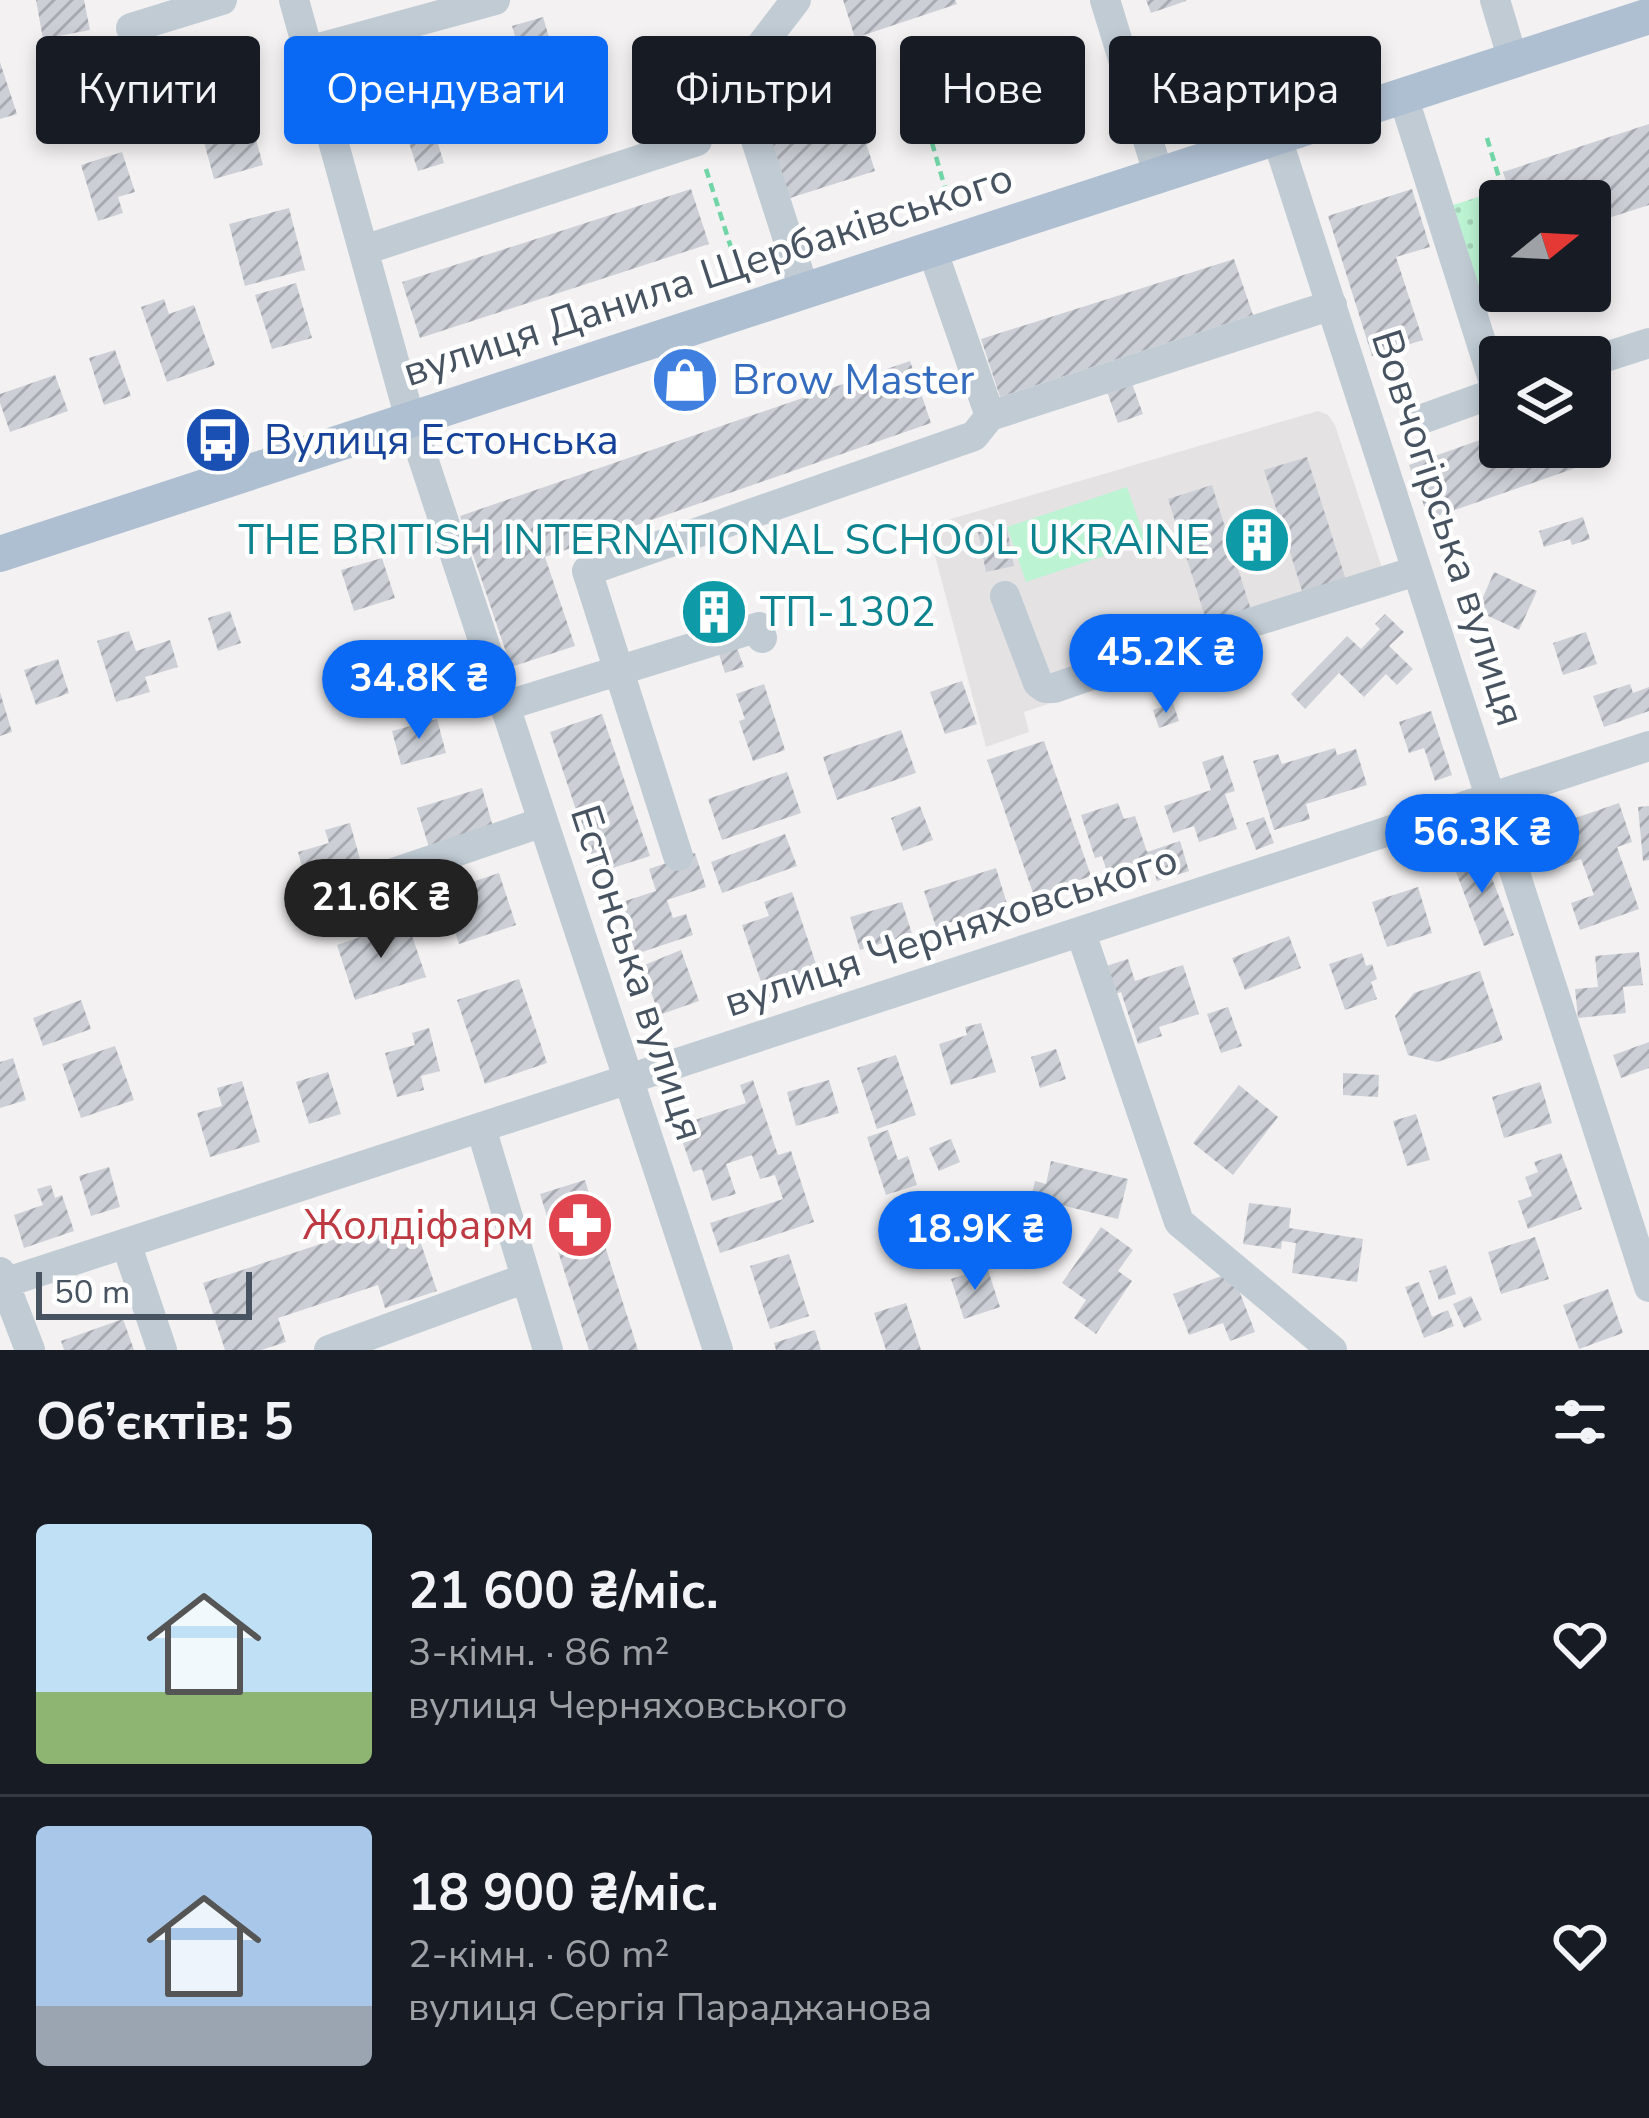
<!DOCTYPE html>
<html lang="uk">
<meta charset="utf-8">
<style>
:root{--surface:#171b24;--page:#242831;--text:#f1f3f6;--muted:#9ea1a6;--line:#363941;--accent:#0969f5}
body{margin:0;font-family:"Nunito Sans",sans-serif;background:var(--page);color:var(--text);height:100vh;display:flex;flex-direction:column;font-size:45px;white-space:nowrap}
*{box-sizing:border-box;margin:0}
p{font-size:39px;color:var(--muted)}
.icon{flex:none;width:66px;height:66px;fill:none;stroke:currentColor;stroke-width:2;stroke-linecap:round;stroke-linejoin:round}
.map{position:relative;height:1350px;overflow:hidden}
.drawer{display:flex;flex-direction:column;background:var(--surface);flex:1}
.drawer>*{flex:none}
.top-card{position:absolute;left:36px;top:36px;width:1578px;height:108px;display:flex;gap:24px}
.needle{width:78px;rotate:72deg}
.controls{position:absolute;left:1479px;top:180px;display:grid;gap:24px}
.controls a{display:grid;place-items:center;width:132px;height:132px;border-radius:12px;background:var(--surface);box-shadow:0 6px 18px #0003;font-size:60px}
.scale{position:absolute;left:36px;bottom:30px;width:216px;box-sizing:border-box;padding-left:12px;border:6px solid #475360;border-top:0;font-size:33px;line-height:42px;white-space:nowrap;color:#475360;-webkit-text-stroke:9px #fff;paint-order:stroke}
.price{position:absolute;translate:-50% -102px;padding:0 27px;border-radius:42px;background:var(--accent);color:#fff;font-size:39px;line-height:78px;filter:drop-shadow(0 3px 6px #0008)}
.price::after{content:'';position:absolute;left:50%;top:72px;width:36px;height:27px;margin-left:-18px;background:inherit;clip-path:polygon(0 0,100% 0,50% 100%)}
.price.current{background:#222;color:#fff}
ul{padding:0;list-style:none}
li{display:flex;align-items:center;gap:36px;height:300px;padding:0 36px}
li+li{border-top:3px solid var(--line)}
li span{display:grid;place-items:center;flex:none;width:336px;height:240px;border-radius:12px;color:#555}
li>.icon{margin-inline-start:auto}
span .icon{width:144px;height:144px;fill:#fffc;stroke-width:1}
li b{font-size:51px}
h2{display:flex;justify-content:space-between;align-items:center;height:144px;padding:0 36px;font-size:51px}
.pill{padding:0 42px;border-radius:12px;background:var(--surface);box-shadow:0 6px 18px #0003;font-size:42px;line-height:108px}
.pill.current{background:var(--accent);color:#fff}
.map>svg:first-child{display:block}
</style>
<div class="map">
<svg width="1649" height="1350" viewBox="0 0 1649 1350">
<defs>
<pattern id="green-dots" width="8" height="8" patternUnits="userSpaceOnUse" patternTransform="scale(3)"><rect width="8" height="8" fill="#bcf4d3"/><path d="M2 2h.1M6 6h.1" fill="none" stroke="#a3d3b8" stroke-width="1.8" stroke-linecap="round"/></pattern>
<pattern id="building-hatch" width="6" height="6" patternUnits="userSpaceOnUse" patternTransform="scale(3)"><rect width="6" height="6" fill="#ccd0d6"/><path d="M-1 1l2-2M0 6l6-6M5 7l2-2" fill="none" stroke="#a7abb1"/></pattern>
</defs>
<rect width="100%" height="100%" fill="#f3f1f1"/>
<!-- education -->
<path fill="#e4e2e3" d="M1318 411 1328 415 1335 425 1391 595 1269 631 1024 712 1029 732 986 747 927 526Z"/>
<!-- green -->
<path fill="url(#green-dots)" d="M1491 193 1500 219V282L1478 289 1450 206Z"/>
<!-- pitch -->
<path fill="#bcf4d3" d="M1127 487 1146 542 1026 582 1007 527Z"/>
<!-- building -->
<path fill="url(#building-hatch)" d="M36 0H84L90 30 43 39Z
M843 0H955L957 4 855 38Z
M1146 0H1186V1L1151 13Z
M543 17 556 61 503 76 494 42 515 36 512 26Z
M217 40 233 89 162 112 154 86 175 80 168 56Z
M397 40 413 97 370 109 355 52Z
M0 62 17 114 0 119Z
M849 89 875 171 787 199 762 117Z
M527 105 536 138 515 144 505 111Z
M250 117 263 165 214 179 201 131Z
M430 119 444 163 418 171 404 127Z
M1649 124V205L1590 224V201H1513L1503 172Z
M122 152 135 192 118 197 123 213 98 221 81 165Z
M691 189 709 244 420 338 402 282Z
M1412 189 1430 247 1396 257 1423 340 1372 356 1328 216Z
M289 208 305 270 245 286 229 224Z
M1234 259 1253 315 1000 397 981 339Z
M296 283 312 338 272 349 255 295Z
M164 299 169 314 194 305 215 365 167 382 141 307Z
M115 350 131 396 104 405 89 358Z
M910 361 931 423 545 557 575 646 511 667 460 516Z
M55 375 68 411 10 432 0 403V394Z
M1130 378 1143 414 1118 423 1105 386Z
M1500 433V447H1578L1584 465 1429 519 1409 465Z
M1307 457 1346 580 1303 594 1287 543 1235 559 1251 610 1207 623 1168 499 1212 485 1228 537 1280 521 1264 470Z
M1583 517 1590 539 1572 545 1570 539 1544 547 1539 531Z
M1006 522 1014 566 986 572 977 527Z
M382 558 395 598 354 611 341 570Z
M1494 572 1537 591 1519 630 1477 611Z
M728 593 737 617 699 630 691 607Z
M230 611 241 643 218 651 208 618Z
M1385 614 1404 632 1389 646 1413 669 1397 685 1386 674 1364 697 1339 673 1305 709 1291 694 1347 636 1361 649 1380 629 1375 624Z
M129 631 136 651 170 640 178 667 145 677 150 692 116 702 97 641Z
M1586 632 1597 664 1563 675 1553 643Z
M736 645 744 667 725 673 718 651Z
M58 659 69 693 36 705 24 670Z
M962 681 977 724 945 734 930 692Z
M764 684 785 750 753 761 739 721 745 719 736 694Z
M1630 684 1633 693 1649 687V711L1604 727 1593 696Z
M0 692 12 732 0 736Z
M1173 703 1179 721 1159 728 1153 710Z
M1431 711 1452 775 1435 781 1424 748 1409 753 1399 722Z
M602 714 650 856 597 873 550 732Z
M437 719 446 753 401 765 392 731Z
M901 730 916 773 837 800 823 757Z
M1044 741 1091 876 1034 896 987 760Z
M1335 748 1337 755 1356 749 1367 785 1306 804 1310 819 1274 830 1253 761 1278 754 1282 764Z
M1223 755 1235 791 1225 794 1237 829 1199 842 1194 826 1173 833 1164 806 1211 790 1202 762Z
M787 772 801 813 722 840 708 799Z
M482 788 495 834 431 854 417 808Z
M1118 803 1124 819 1135 816 1147 852 1180 841 1189 871 1157 881 1151 861 1108 875 1102 856 1095 858 1081 815Z
M1619 803 1632 842 1617 847 1639 909 1580 930 1571 903 1594 895 1581 859 1546 871 1552 840 1565 835 1561 823Z
M920 806 933 840 903 851 891 818Z
M1649 806V860L1643 861 1638 807Z
M1264 817 1274 843 1256 850 1246 823Z
M1536 820 1544 842 1531 847 1523 824Z
M350 823 363 870 334 879 340 901 313 908 298 852 329 843 325 830Z
M785 834 797 866 722 893 711 862Z
M1479 845 1514 935 1484 946 1450 856Z
M695 853 706 887 667 900 673 918 686 914 693 935 636 954 619 903 656 891 649 869Z
M996 868 1007 904 936 927 924 891Z
M499 873 516 925 459 944 442 892Z
M1418 887 1432 933 1387 947 1372 902Z
M792 892 822 982 767 1000 742 925 769 916 764 902Z
M902 902 912 934 860 950 850 917Z
M407 921 426 977 355 1000 337 945Z
M1289 936 1301 968 1245 990 1232 958Z
M681 950 699 1001 659 1015 642 966Z
M1639 952 1643 985 1623 987 1626 1013 1578 1018 1575 989 1598 987 1595 956Z
M1362 953 1366 966 1372 964 1377 979 1371 982 1377 999 1345 1010 1329 964Z
M1128 959 1135 981 1183 965 1199 1014 1159 1027 1162 1036 1138 1044 1121 992 1112 995 1103 967Z
M1480 971 1503 1040 1437 1062 1408 1055 1395 1016 1414 993Z
M519 979 547 1063 485 1084 457 1000Z
M81 1000 91 1029 43 1046 33 1018Z
M1228 1007 1242 1046 1221 1053 1207 1014Z
M981 1023 996 1072 951 1085 939 1044 967 1035 965 1027Z
M429 1028 440 1071 421 1076 424 1090 397 1097 385 1053 415 1045 412 1033Z
M1649 1042V1068L1621 1078 1613 1055Z
M115 1046 134 1100 81 1118 62 1064Z
M1056 1049 1066 1079 1040 1088 1031 1057Z
M896 1055 916 1115 877 1129 857 1068Z
M13 1058 26 1100 0 1108V1062Z
M328 1072 341 1114 309 1124 296 1082Z
M1343 1073 1379 1075 1378 1097 1343 1095Z
M753 1080 778 1155 791 1151 814 1222 720 1253 710 1223 783 1199 775 1175 760 1179 752 1155 726 1164 736 1194 712 1201 702 1169 693 1172 677 1126 746 1103 740 1085Z
M829 1080 839 1113 796 1126 787 1092Z
M242 1081 260 1142 210 1157 197 1113 222 1106 217 1088Z
M1540 1082 1552 1123 1504 1138 1492 1097Z
M1239 1085 1278 1117 1233 1175 1193 1143Z
M1416 1114 1430 1160 1407 1166 1393 1121Z
M888 1130 898 1160 908 1156 917 1185 886 1195 867 1137Z
M951 1139 960 1162 939 1171 929 1148Z
M1561 1153 1582 1209 1528 1229 1518 1201 1532 1196 1525 1177 1538 1172 1534 1162Z
M1051 1161 1128 1179 1118 1219 1061 1205 1058 1218 1028 1211 1035 1181 1046 1184Z
M109 1167 120 1207 91 1216 79 1176Z
M585 1180 610 1262 638 1350H589L540 1194Z
M51 1185 55 1198 62 1195 74 1231 24 1248 14 1215 43 1205 37 1189Z
M1249 1203 1291 1208 1289 1228 1363 1239 1357 1282 1292 1273 1296 1243 1282 1241 1281 1249 1243 1244Z
M411 1214 437 1291 385 1308 378 1285 278 1318 286 1342 261 1350H225L203 1283Z
M1101 1227 1133 1250 1118 1271 1132 1281 1096 1334 1074 1318 1086 1300 1062 1283Z
M1535 1237 1549 1279 1501 1294 1488 1252Z
M789 1254 809 1316 770 1329 750 1266Z
M1446 1265 1456 1294 1439 1300 1429 1271Z
M987 1267 1000 1307 964 1319 951 1279Z
M1232 1272 1255 1332 1230 1341 1223 1323 1189 1335 1173 1294Z
M1419 1282 1432 1317 1448 1310 1454 1326 1424 1338 1405 1287Z
M1608 1289 1623 1333 1579 1349 1563 1305Z
M1471 1296 1482 1320 1464 1328 1453 1304Z
M906 1303 921 1350H886L874 1313Z
M123 1319 134 1350H64L61 1341Z
M815 1330 821 1350H776L774 1343Z"/>
<g fill="none" stroke-linecap="round" stroke-linejoin="round">
<!-- path -->
<path stroke="#71d5a7" stroke-width="4.5" stroke-dasharray="9 6" stroke-linecap="butt" d="M907 56 945 188
M1487 138 1506 201
M706 169 734 257"/>
<!-- minor -->
<path stroke="#c0cbd4" stroke-width="30" d="M294 0 410 419 718 1350
M796 0 736 78 804 289
M1105 0 1159 176
M1495 0 1513 60
M131 28 222 0
M308 51 495 0
M1403 96 1497 392
M1277 138 1649 1287
M932 249 990 416
M364 250 697 141
M1590 362 1649 343
M1425 418 1500 391
M1005 596 1038 683 1045 688H1054L1164 650 1416 571
M505 706 759 627 762 638
M678 856 587 571 974 436 990 416 1332 305
M370 881 543 822
M1081 933 1179 1222 1332 1350
M481 1128 548 1350
M126 1243 162 1350
M0 1272 30 1350
M4 1283 1649 746
M329 1350 526 1278"/>
<!-- major -->
<path stroke="#aebfd2" stroke-width="36" d="M0 554C549 374 1099 194 1649 16"/>
</g>
<!-- icons -->
<defs>
<symbol id="shop-disc" viewBox="-11 -11 22 22"><circle r="9.5" fill="#3f7fe0" stroke="#fff"/><path d="M-5-2.5h2.3a2.7 3.5 0 0 1 5.4 0H5L5.5 6h-11ZM-1.5-2.5h3a1.5 2.3 0 0 0-3 0Z" fill="#fff"/></symbol>
<symbol id="bus-disc" viewBox="-11 -11 22 22"><circle r="9.5" fill="#1a4fb4" stroke="#fff"/><path d="M-5-6H5V4H4V6H2V4H-2V6H-4V4H-5ZM-3.5-4V0h7V-4ZM-3.5 1.2v1.5H-2V1.2ZM2 1.2v1.5H3.5V1.2Z" fill="#fff"/></symbol>
<symbol id="building-disc" viewBox="-11 -11 22 22"><circle r="9.5" fill="#0f9aa8" stroke="#fff"/><path d="M-4-6H4V6H1V3H-1V6H-4ZM-2.5-4.3h1.7v1.8h-1.7ZM.8-4.3h1.7v1.8H.8ZM-2.5-1h1.7V.8h-1.7ZM.8-1h1.7V.8H.8Z" fill="#fff"/></symbol>
<symbol id="pharmacy-disc" viewBox="-11 -11 22 22"><circle r="9.5" fill="#e0444e" stroke="#fff"/><path d="M-2-6h4v4h4v4h-4v4h-4v-4h-4v-4h4Z" fill="#fff"/></symbol>
</defs>
<g fill-rule="evenodd">
<use href="#shop-disc" x="647" y="342" width="76" height="76"/>
<use href="#bus-disc" x="180" y="402" width="76" height="76"/>
<use href="#building-disc" x="1219" y="502" width="76" height="76"/>
<use href="#building-disc" x="676" y="574" width="76" height="76"/>
<use href="#pharmacy-disc" x="542" y="1187" width="76" height="76"/>
</g>
<g text-anchor="middle" dominant-baseline="central" stroke-width="9" stroke-linejoin="round" paint-order="stroke">
<!-- street labels -->
<g font-size="42" fill="#475360" stroke="#fff">
<text transform="translate(708 275) rotate(-18)">вулиця Данила Щербаківського</text>
<text transform="translate(1448 528) rotate(72)">Вовчогірська вулиця</text>
<text transform="translate(951 931) rotate(-18)">вулиця Черняховського</text>
<text transform="translate(637 973) rotate(72)">Естонська вулиця</text>
</g>
<!-- shop labels -->
<g font-size="42" fill="#366cbe" stroke="#fff" text-anchor="start">
<text x="732" y="380">Brow Master</text>
</g>
<!-- transit labels -->
<g font-size="42" fill="#164399" stroke="#fff" text-anchor="start">
<text x="264" y="440">Вулиця Естонська</text>
</g>
<!-- culture labels -->
<g font-size="42" fill="#0d838f" stroke="#fff" text-anchor="end">
<text x="1210" y="540">THE BRITISH INTERNATIONAL SCHOOL UKRAINE</text>
<text x="760" y="612" text-anchor="start">ТП-1302</text>
</g>
<!-- health labels -->
<g font-size="42" fill="#be3a42" stroke="#fff" text-anchor="end">
<text x="534" y="1225">Жолдіфарм</text>
</g>
</g>
</svg>
<div class="controls">
<a><svg class="needle" viewBox="-14 -14 28 28"><path d="M0-13l5 13h-10z" fill="#e53935"/><path d="M0 13l5-13h-10z" fill="#9ea1a6"/></svg></a>
<a><svg class="icon" aria-label="layers" viewBox="0 0 24 24"><path d="M12 4l9 5-9 5-9-5zM3 14l9 5 9-5"/></svg></a>
</div>
<div class="scale">50 m</div>
<b class="price" style="left:1166px;top:716px">45.2K ₴</b>
<b class="price" style="left:419px;top:742px">34.8K ₴</b>
<b class="price" style="left:1482px;top:896px">56.3K ₴</b>
<b class="price current" style="left:381px;top:961px">21.6K ₴</b>
<b class="price" style="left:975px;top:1293px">18.9K ₴</b>
<div class="top-card">
<a class="pill">Купити</a>
<a class="pill current">Орендувати</a>
<a class="pill">Фільтри</a>
<a class="pill">Нове</a>
<a class="pill">Квартира</a>
</div>
</div>
<section class="drawer">
<h2>Об’єктів: 5<svg class="icon" aria-label="filters" viewBox="0 0 24 24"><path d="M4 7h16M4 17h16"/><circle cx="9" cy="7" r="2"/><circle cx="15" cy="17" r="2"/></svg></h2>
<ul>
<li><span style="background:linear-gradient(#bfe0f5 70%,#8fb573 0)"><svg class="icon" aria-label="home" viewBox="0 0 24 24"><path d="M3 11l9-7 9 7M6 9v11h12V9"/></svg></span><div><b>21 600 ₴/міс.</b><p>3-кімн. · 86 m²</p><p>вулиця Черняховського</p></div><svg class="icon" aria-label="heart" viewBox="0 0 24 24"><path d="M12 20l-8-8c-3-5 5-10 8-4 3-6 11-1 8 4z"/></svg></li>
<li><span style="background:linear-gradient(#a9c7e8 75%,#9aa5b1 0)"><svg class="icon" aria-label="home" viewBox="0 0 24 24"><path d="M3 11l9-7 9 7M6 9v11h12V9"/></svg></span><div><b>18 900 ₴/міс.</b><p>2-кімн. · 60 m²</p><p>вулиця Сергія Параджанова</p></div><svg class="icon" aria-label="heart" viewBox="0 0 24 24"><path d="M12 20l-8-8c-3-5 5-10 8-4 3-6 11-1 8 4z"/></svg></li>
</ul>
</section>
